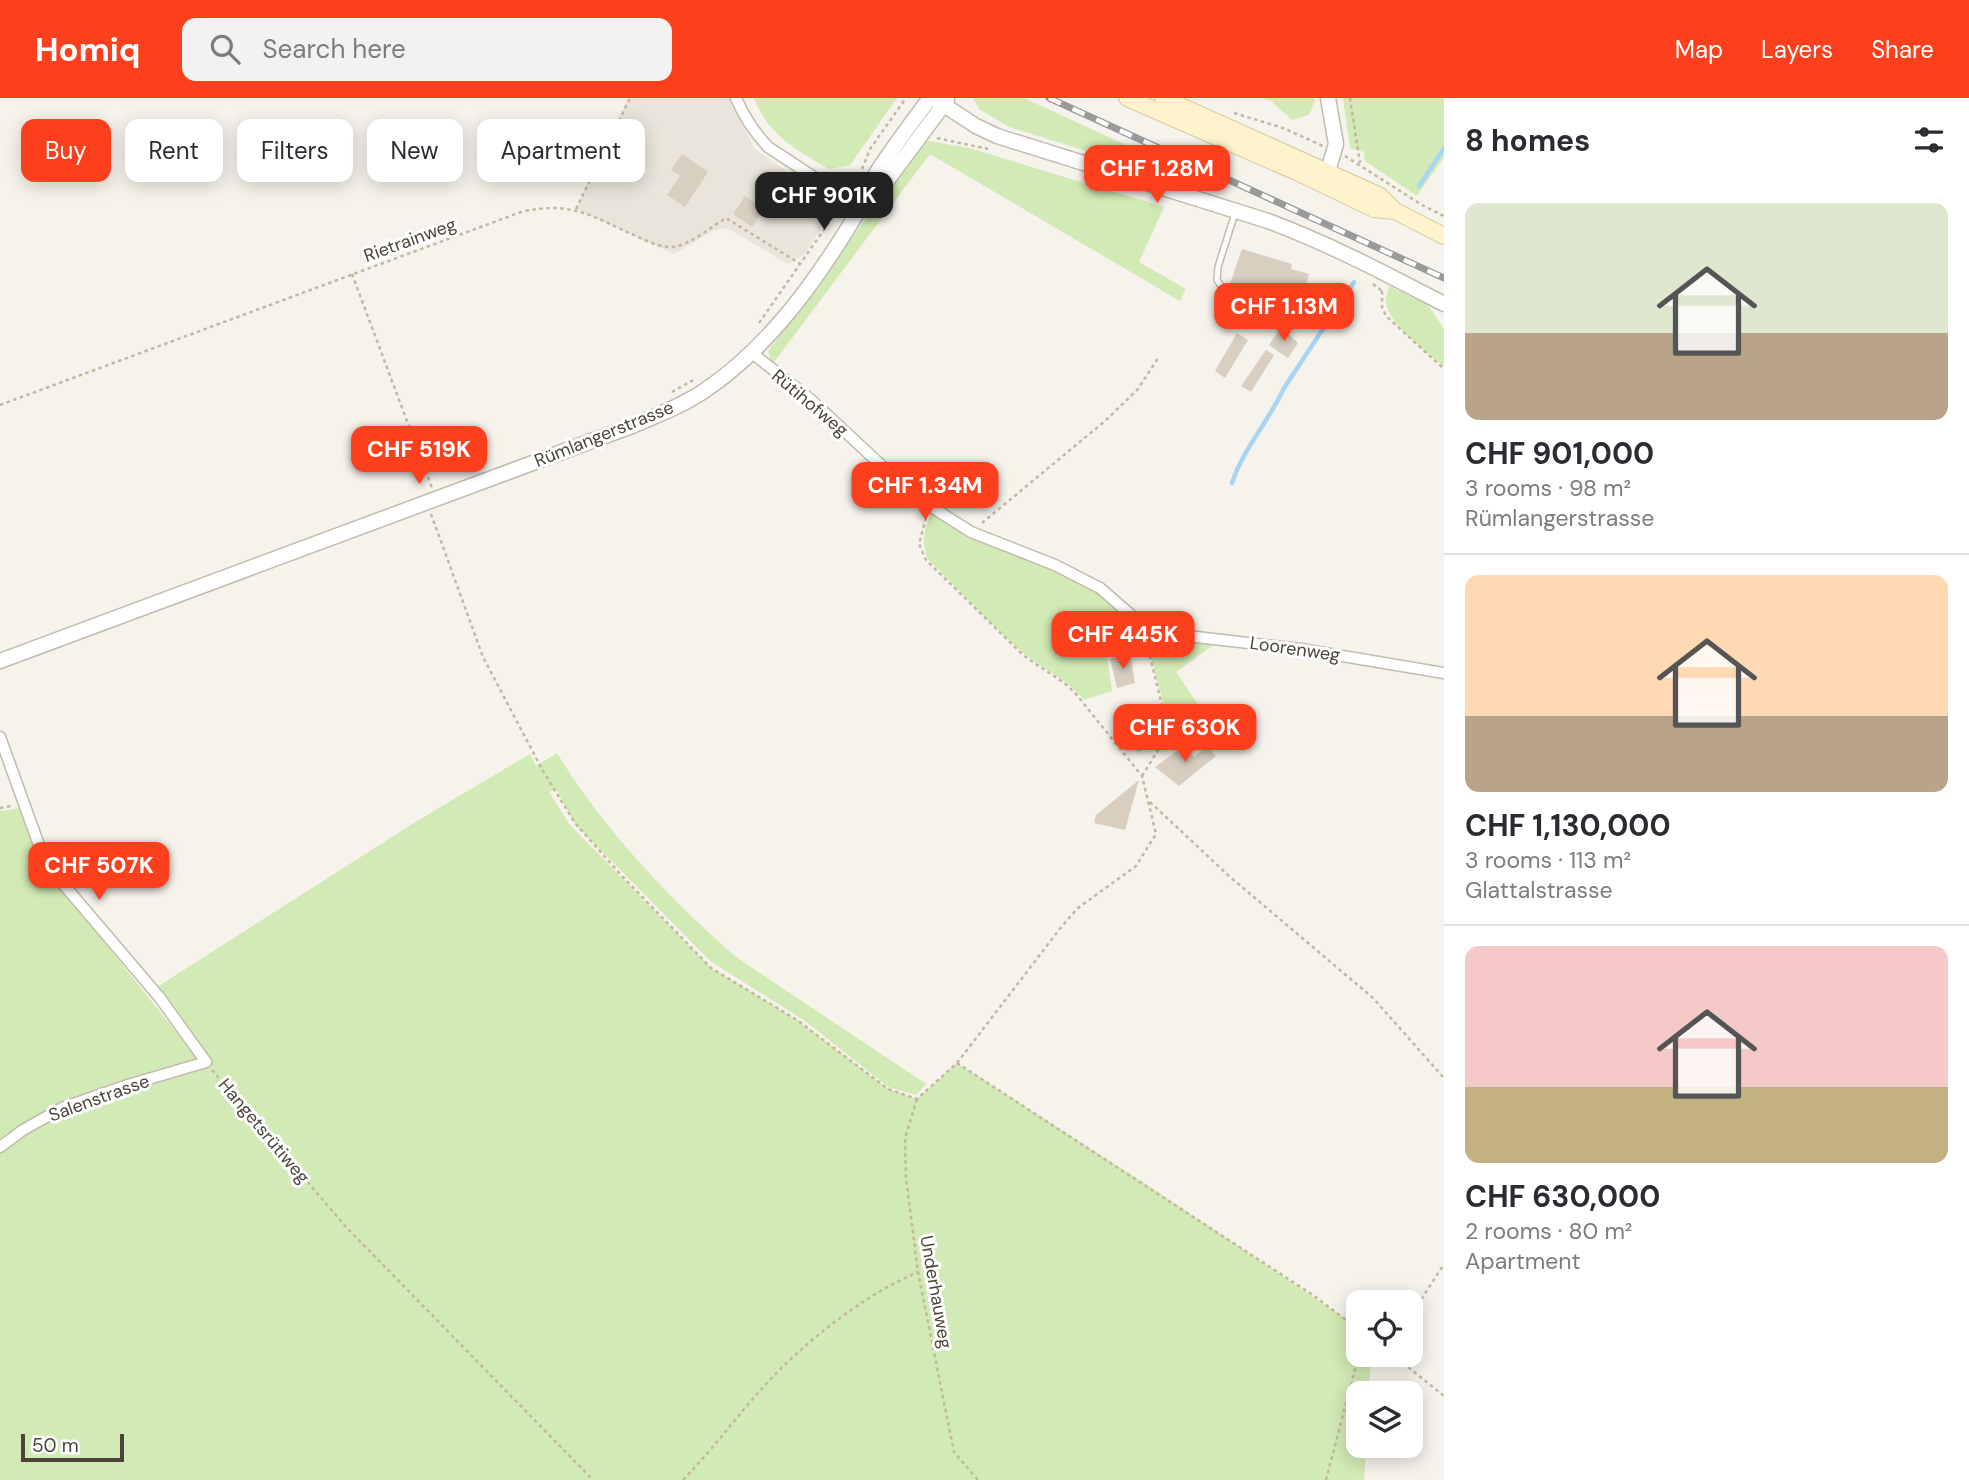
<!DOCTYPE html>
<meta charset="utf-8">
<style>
:root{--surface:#fff;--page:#f2f2f3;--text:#2b2b33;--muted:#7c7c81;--line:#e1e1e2;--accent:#fc3f1d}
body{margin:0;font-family:"DM Sans",sans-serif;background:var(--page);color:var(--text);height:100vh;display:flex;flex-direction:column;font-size:26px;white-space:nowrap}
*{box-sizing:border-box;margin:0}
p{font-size:23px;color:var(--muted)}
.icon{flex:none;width:38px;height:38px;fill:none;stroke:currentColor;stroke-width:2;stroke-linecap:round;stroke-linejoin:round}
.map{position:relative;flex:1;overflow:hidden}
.panel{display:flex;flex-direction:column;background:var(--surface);width:525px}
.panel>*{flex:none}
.guide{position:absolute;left:21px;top:21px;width:665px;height:63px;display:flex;gap:14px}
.tools{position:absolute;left:1346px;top:1192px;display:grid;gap:14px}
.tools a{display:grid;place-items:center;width:77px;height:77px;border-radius:14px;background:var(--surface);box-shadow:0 4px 18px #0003;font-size:35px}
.scale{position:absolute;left:21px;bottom:18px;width:103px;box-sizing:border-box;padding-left:7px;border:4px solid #4b4439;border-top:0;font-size:19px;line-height:24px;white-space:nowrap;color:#4b4439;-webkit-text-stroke:5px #fff;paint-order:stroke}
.price{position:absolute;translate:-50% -60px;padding:0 16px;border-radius:14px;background:var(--accent);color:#fff;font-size:23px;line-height:46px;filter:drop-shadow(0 2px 4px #0008)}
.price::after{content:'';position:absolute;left:50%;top:42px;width:21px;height:16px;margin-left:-10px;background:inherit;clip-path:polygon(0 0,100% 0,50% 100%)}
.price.current{background:#222;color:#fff}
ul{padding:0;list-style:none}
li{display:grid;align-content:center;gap:14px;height:371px;padding:0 21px}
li+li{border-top:2px solid var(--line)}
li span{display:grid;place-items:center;height:217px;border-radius:14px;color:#555}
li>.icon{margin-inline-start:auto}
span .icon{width:126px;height:126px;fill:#fffc;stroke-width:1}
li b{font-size:30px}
h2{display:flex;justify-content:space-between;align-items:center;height:84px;padding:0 21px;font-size:30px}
.tag{padding:0 24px;border-radius:14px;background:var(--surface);box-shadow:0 4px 18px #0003;font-size:24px;line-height:63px}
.tag.current{background:var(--accent);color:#fff}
header{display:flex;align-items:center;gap:42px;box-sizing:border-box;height:98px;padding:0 35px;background:var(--accent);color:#fff}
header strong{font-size:33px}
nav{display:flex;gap:38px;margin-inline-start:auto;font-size:24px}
.search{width:490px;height:63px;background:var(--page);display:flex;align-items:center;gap:18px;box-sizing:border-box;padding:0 24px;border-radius:14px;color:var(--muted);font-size:26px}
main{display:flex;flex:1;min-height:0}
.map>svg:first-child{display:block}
</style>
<header>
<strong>Homiq</strong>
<div class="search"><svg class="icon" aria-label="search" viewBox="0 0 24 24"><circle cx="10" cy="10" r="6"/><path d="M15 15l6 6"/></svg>Search here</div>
<nav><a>Map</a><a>Layers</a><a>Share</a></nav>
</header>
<main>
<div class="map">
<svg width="1444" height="1382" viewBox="0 0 1444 1382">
<rect width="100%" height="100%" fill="#f6f3ec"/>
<!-- residential -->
<path fill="#eae5da" d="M628 0H730L754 50 835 109 804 157 788 166 727 130 714 132 674 156 576 111Z"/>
<!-- green -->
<path fill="#d2eab5" d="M754 0H897L850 67 829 71C796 52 768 37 754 0Z
M973 0H1024L1213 87 1178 81 1009 29 979 11Z
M1261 0H1314L1315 3 1309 17 1292 22 1271 3Z
M1343 0H1444V59L1417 98 1365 63 1364 54 1350 50Z
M924 42 969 50 1164 109 1139 164 1186 191 1180 203 930 56 772 267 768 253Z
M1390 188 1428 207 1444 231V269C1428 254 1387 226 1386 204 1385 198 1388 193 1390 188Z
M932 413 1098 491 1129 518 1143 542 1136 552 1107 558 1112 593 1084 602C1065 579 1043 572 1021 553 988 524 959 492 928 461 920 443 925 431 932 413Z
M1149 539 1219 543 1176 574 1214 630 1208 635 1165 611 1147 545Z
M557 655C604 732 669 800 736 859L926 986 916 997 888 989 805 923 710 863 575 726 556 691 549 694 570 727 711 870 797 922 888 991 917 1001 957 965 1155 1092 1358 1229V1256L1371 1257 1369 1295H1358V1348H1366L1364 1382H0V713L21 710 33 748 49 775 204 969 157 889 417 723 530 656 536 668Z"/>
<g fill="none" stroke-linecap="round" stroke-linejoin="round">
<!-- stream -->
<path stroke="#a9d4f2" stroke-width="4.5" d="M1419 88 1444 50
M1232 385C1243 351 1269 323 1284 290L1354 184"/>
</g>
<!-- building -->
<path fill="#d8cfc1" d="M682 56 708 74 685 109 667 97 680 78 671 72Z
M745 98 764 111 752 129 733 116Z
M1242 151 1292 166 1291 171 1309 176 1300 205 1281 198 1278 206 1251 197 1230 186Z
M1281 230 1298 245 1288 260 1269 247Z
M1237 235 1248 242 1225 280 1215 273Z
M1266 252 1274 257 1251 294 1241 288Z
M1130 556 1135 585 1117 590 1110 561Z
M1136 607 1165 630 1148 651 1145 648 1139 655 1120 639 1122 636 1116 631Z
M1185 647 1194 659 1207 648 1216 658 1179 688 1155 669Z
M1139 682 1125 732 1094 725 1096 717Z"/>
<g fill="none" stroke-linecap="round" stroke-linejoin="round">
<defs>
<path id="service" d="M1235 115 1218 169 1217 182 1221 188 1247 200"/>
<path id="minor" d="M736 0C744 19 754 34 768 49L861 110
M752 255 809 300 882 368 927 406 971 434 1055 467 1100 490 1131 517 1144 537H1179L1301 551 1444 575
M0 639 39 747 53 774 160 900 206 964 128 987 62 1010 23 1032 0 1049"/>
<path id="tertiary" d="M933 0 976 28 997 38 1268 123C1330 146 1386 176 1444 206
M1325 83 1336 46 1328 0
M869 101 886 84 947 2
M0 563 632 328C657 317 682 308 704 293 770 249 819 179 859 112 866 100 870 86 877 74 894 48 912 24 930 0"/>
<path id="secondary" d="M1127 0 1299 75 1374 111 1395 113
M1163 0 1365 91 1380 98 1395 113 1444 138"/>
</defs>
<!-- service casing -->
<use href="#service" stroke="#c2bbae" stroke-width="8"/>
<!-- minor casing -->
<use href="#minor" stroke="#c2bbae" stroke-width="13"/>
<!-- tertiary casing -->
<use href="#tertiary" stroke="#c2bbae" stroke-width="17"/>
<!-- secondary casing -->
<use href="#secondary" stroke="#d6c79b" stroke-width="18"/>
<!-- path -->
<path stroke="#c4b79f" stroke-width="2.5" stroke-dasharray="3.5 3.5" stroke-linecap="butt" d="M1350 0 1360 65
M1234 15 1283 30 1323 48
M937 40 988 51
M1345 58 1422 107 1444 118
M862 71 870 51 906 0
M576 111 630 0
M352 176 432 390
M1373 186 1382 193
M1382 193V209L1386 218 1444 271
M759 225 839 110
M672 294 693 282
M0 307 521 114C572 102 593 119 638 139 649 144 662 150 674 149 691 146 711 129 726 120L802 167
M431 416 483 559 543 673 575 725 621 777 711 870 797 922 888 991 917 1001 957 965 1062 828 1078 810 1136 768 1156 736 1142 678 1076 596C1059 578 1038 570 1020 554L926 462 919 446 926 420
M982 425 1105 323 1138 291 1158 260
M1142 678 1165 641 1168 631 1147 547
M1150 704 1229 778 1373 900 1444 980
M0 710 12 708
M957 965 1313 1197 1358 1231
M212 972 346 1129 593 1382
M917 1001 905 1040 906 1080 918 1174 954 1354 978 1382
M1410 1219 1444 1166
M1392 1256 1444 1298
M683 1382C709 1355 732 1325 757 1296 797 1250 861 1198 918 1174
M1326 1382 1359 1256"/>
<!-- service -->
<use href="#service" stroke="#fff" stroke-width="5"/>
<!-- minor -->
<use href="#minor" stroke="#fff" stroke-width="10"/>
<!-- tertiary -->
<use href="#tertiary" stroke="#fff" stroke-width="14"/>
<!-- secondary -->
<use href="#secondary" stroke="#fff3cd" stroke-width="16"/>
<defs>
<path id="rail" d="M1049 0 1444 180"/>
</defs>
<!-- rail casing -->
<use href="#rail" stroke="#9a9a9a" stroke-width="7"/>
<!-- rail -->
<use href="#rail" stroke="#fff" stroke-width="4.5" stroke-dasharray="13" stroke-linecap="butt"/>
</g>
<g text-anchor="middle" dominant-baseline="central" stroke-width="6" stroke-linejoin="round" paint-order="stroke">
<!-- street labels -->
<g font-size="18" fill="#4b4439" stroke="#fff">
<text transform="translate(410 142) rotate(-20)">Rietrainweg</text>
<text transform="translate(810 305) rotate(40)">Rütihofweg</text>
<text transform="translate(604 336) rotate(-22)">Rümlangerstrasse</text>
<text transform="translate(1295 551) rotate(8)">Loorenweg</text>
<text transform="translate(99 1000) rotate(-20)">Salenstrasse</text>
<text transform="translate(264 1033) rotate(50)">Hangetsrütiweg</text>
<text transform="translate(936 1194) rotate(80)">Underhauweg</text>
</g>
</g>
</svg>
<div class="tools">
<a><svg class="icon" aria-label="locate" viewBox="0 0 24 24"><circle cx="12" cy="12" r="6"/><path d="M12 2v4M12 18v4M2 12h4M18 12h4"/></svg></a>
<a><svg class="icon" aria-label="layers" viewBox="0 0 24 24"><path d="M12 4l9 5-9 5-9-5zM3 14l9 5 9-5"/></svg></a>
</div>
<div class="scale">50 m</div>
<b class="price" style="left:1157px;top:107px">CHF 1.28M</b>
<b class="price current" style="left:824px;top:134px">CHF 901K</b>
<b class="price" style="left:1284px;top:245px">CHF 1.13M</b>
<b class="price" style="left:419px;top:388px">CHF 519K</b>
<b class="price" style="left:925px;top:424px">CHF 1.34M</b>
<b class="price" style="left:1123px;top:573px">CHF 445K</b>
<b class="price" style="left:1185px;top:666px">CHF 630K</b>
<b class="price" style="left:99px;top:804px">CHF 507K</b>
<div class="guide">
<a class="tag current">Buy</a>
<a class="tag">Rent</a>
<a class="tag">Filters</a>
<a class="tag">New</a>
<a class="tag">Apartment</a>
</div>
</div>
<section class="panel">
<h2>8 homes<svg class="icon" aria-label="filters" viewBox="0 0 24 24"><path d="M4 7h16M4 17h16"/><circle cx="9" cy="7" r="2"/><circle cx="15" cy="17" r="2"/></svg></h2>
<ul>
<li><span style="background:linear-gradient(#dfe7d0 60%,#b9a48a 0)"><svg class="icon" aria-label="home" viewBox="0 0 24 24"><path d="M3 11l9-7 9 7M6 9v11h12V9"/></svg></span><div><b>CHF 901,000</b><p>3 rooms · 98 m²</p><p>Rümlangerstrasse</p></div></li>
<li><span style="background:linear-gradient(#ffd9b3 65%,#b9a48a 0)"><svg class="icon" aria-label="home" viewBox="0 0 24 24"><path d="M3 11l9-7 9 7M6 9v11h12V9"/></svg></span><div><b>CHF 1,130,000</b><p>3 rooms · 113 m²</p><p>Glattalstrasse</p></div></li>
<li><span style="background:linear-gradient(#f6c9c9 65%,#c2b280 0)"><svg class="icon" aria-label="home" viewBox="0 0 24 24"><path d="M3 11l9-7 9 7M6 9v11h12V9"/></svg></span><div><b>CHF 630,000</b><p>2 rooms · 80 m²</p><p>Apartment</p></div></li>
</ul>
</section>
</main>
